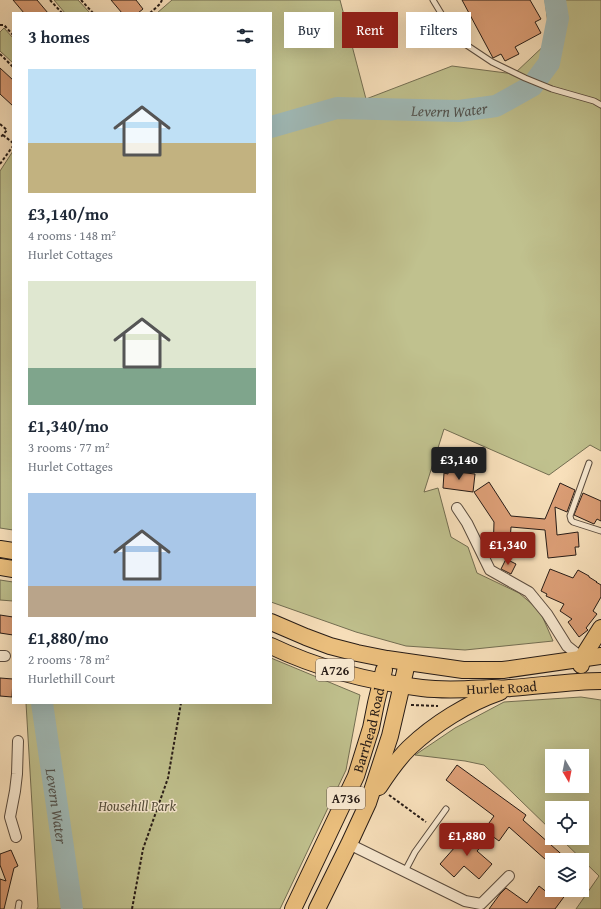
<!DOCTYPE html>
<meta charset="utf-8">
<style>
:root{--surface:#fff;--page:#f6f6f7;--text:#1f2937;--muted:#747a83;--accent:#8f2418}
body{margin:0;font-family:"Gentium Book Plus",serif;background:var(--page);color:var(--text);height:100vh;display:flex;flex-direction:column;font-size:15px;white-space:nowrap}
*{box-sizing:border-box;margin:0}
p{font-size:13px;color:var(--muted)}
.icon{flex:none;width:22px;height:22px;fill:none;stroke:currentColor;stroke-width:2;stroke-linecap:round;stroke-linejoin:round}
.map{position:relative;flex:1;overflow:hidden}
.drawer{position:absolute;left:12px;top:12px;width:260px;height:692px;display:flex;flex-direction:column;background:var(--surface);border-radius:0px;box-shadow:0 4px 16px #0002}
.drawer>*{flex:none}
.top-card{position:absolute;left:284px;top:12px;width:257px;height:36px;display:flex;gap:8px}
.needle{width:26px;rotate:170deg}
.fabs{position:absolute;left:545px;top:749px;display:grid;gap:8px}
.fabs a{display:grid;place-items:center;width:44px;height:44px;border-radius:0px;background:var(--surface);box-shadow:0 4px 16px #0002;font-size:20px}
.price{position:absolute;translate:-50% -34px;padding:0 9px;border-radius:4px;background:var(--accent);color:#fff;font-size:13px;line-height:26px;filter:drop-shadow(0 1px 2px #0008)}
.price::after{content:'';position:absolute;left:50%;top:24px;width:12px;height:9px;margin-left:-6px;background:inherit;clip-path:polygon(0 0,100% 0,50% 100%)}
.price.current{background:#222;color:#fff}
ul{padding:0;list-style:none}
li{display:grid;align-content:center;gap:8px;height:212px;padding:0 16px}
li span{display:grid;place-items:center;height:124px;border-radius:0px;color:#555}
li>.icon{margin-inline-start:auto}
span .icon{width:72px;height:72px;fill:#fffc;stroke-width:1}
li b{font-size:17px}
h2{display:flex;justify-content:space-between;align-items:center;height:48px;padding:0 16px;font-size:17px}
.pill{padding:0 14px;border-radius:0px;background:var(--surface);box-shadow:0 4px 16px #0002;font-size:14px;line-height:36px}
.pill.current{background:var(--accent);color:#fff}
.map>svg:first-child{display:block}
</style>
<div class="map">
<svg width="601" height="909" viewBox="0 0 601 909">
<rect width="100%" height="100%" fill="#f8e0bb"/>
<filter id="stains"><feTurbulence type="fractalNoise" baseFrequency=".005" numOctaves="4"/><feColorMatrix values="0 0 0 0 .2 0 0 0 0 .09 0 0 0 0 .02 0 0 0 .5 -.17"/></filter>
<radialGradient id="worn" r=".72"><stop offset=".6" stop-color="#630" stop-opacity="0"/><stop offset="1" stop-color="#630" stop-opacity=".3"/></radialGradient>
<!-- green -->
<path fill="#c0c18e" stroke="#736e52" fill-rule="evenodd" d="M54 0H78L90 13H65Z
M172 0H340L366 99 452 66 514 74 550 40 545 0H601V451L590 445 549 475 444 429 424 492 438 488 451 537 468 547 477 573 519 593 540 611 553 641 465 650 406 646 356 632 271 602V13H157Z
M4 28 13 38V63L0 51V32Z
M13 151V530L0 528V171Z
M0 580 13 582V601L0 600Z
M271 658 360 695 346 770 280 909H37L38 907 26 703H271Z
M581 697 601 700V909H576L599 876 560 838H582V808H552V831L484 765 465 761 415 755 455 728 504 702ZM552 756H582V786H552Z"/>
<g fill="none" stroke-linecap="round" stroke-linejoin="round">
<!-- river -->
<g stroke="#a0bbb9" stroke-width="22">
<path id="s1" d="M271 127 337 108 459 111 496 106 532 86 549 63 558 18 555 0"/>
<path id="s2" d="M42 703 72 909"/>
</g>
</g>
<!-- building -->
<path fill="#dd9f77" stroke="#261b16" d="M13 0H37L48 13H24Z
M111 0H136L143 9 138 13H122Z
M462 0H530L541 19 535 22 541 33 515 47 519 54 505 61 501 54 493 58Z
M0 68 13 80V106L0 94Z
M448 471 475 474 473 492 443 488 444 473 448 474Z
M489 482 511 516 545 519 560 483 575 490 567 512 555 507 557 535 578 532 579 547H575L576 555 548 558 545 530 511 527 509 556 493 555 494 522 474 492Z
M583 493 601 501V521L597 519 594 524 574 515Z
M506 559 516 564 511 574 501 569Z
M550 569 573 578 578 570 589 576V577L597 582H596L601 585V597L593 611 597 614 586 628 588 630 579 637 568 622 572 619 560 611 564 604 546 596 547 594 541 591Z
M0 615 13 617V635L0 633Z
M0 678 13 679 12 697 0 696Z
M457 765 526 815 523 820 568 860H546L509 827 499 841 484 830 494 816 446 780Z
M471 829 485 842 477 851 492 864 479 879 464 866 454 877 440 864Z
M11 850 18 866 14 868 4 909H0V879L6 881 0 865V854Z
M539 886 548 893 550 890H569L555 909H489L500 894 506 888 527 903Z"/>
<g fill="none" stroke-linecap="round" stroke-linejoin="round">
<defs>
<path id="service" d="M433 0 456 38 492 62 525 78 552 89 594 101 601 105
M589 463 570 516 571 520 573 522 601 531
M405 871 415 852 446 809
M18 909 19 903"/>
<path id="minor" d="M457 508 467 523 490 570 529 592 547 614 567 646 582 658
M0 656H5
M16 837 10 817 15 791 17 774 18 741
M349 844 465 901 481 904 509 876"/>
<g id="primary">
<path d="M0 549 13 551"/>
<path d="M0 567 13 569"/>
<path d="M271 622 306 637 330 646 357 653 387 659 463 670H503L601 656"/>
<path id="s3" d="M271 646C317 668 372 682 422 688 446 691 469 689 492 688 498 688 504 689 510 688 541 686 571 681 601 681"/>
<path d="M581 665 582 658 601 628"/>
<path d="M379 787C388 773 398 759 409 748 434 724 468 703 500 692"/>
<path id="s4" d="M293 909 356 776 371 728 376 703 384 670"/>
<path d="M317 909 349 844 368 803 390 736 407 663"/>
</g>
</defs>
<!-- service casing -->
<use href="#service" stroke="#5a4c3f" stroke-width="7"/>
<!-- minor casing -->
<use href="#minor" stroke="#5a4c3f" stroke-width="12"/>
<!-- primary casing -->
<use href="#primary" stroke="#261b16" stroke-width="18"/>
<!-- path -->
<path stroke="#261b16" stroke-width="2" stroke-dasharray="3 2" stroke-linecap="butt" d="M50 0 62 13
M81 0 93 13
M150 13 160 4 162 0
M0 25H4L13 35
M0 54 13 67
M0 124 7 130 0 138
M3 135 13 143
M0 164 13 146
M411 705 438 706
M389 795 426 822
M132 909 143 849 168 778 181 703"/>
<!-- service -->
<use href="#service" stroke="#faebd3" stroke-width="5"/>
<!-- minor -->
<use href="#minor" stroke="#faebd3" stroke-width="10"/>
<!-- primary -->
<use href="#primary" stroke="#ecc07e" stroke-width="16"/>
</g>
<g text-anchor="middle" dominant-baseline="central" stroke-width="3" stroke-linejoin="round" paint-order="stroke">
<!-- shield labels -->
<g fill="#faebd3" stroke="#66594f" stroke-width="1">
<rect x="316" y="659" width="38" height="22" rx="3"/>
<rect x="327" y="787" width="38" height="22" rx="3"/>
</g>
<g font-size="13" font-weight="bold" fill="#261b16">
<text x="335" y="670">A726</text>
<text x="346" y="798">A736</text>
</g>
<!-- street labels -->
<g font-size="14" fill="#261b16" stroke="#faebd3">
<text stroke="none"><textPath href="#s3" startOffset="237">Hurlet Road</textPath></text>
<text stroke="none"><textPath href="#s4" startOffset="195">Barrhead Road</textPath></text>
</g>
<!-- park labels -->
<g font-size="14" font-style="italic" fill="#544d3a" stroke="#faebd3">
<text x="137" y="806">Househill Park</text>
</g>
<!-- water labels -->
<g font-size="15" font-style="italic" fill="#51534f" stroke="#faebd3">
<text stroke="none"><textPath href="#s1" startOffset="181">Levern Water</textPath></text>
<text stroke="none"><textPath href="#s2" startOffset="104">Levern Water</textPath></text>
</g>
</g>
<rect width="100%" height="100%" filter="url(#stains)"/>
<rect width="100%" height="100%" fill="url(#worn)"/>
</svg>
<div class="fabs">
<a><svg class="needle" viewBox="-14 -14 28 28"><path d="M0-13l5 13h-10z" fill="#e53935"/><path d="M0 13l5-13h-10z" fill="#747a83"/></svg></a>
<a><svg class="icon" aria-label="locate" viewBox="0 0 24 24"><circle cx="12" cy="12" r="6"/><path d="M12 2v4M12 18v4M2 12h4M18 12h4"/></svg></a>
<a><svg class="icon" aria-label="layers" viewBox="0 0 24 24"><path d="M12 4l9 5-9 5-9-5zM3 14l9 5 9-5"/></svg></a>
</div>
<b class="price current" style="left:459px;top:481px">£3,140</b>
<b class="price" style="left:508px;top:566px">£1,340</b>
<b class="price" style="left:467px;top:857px">£1,880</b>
<div class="top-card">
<a class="pill">Buy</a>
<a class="pill current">Rent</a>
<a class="pill">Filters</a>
</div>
<section class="drawer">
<h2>3 homes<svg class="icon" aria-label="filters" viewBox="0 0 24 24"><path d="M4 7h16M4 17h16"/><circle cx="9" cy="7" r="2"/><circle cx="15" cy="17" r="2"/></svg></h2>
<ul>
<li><span style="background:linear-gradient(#bfe0f5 60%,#c2b280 0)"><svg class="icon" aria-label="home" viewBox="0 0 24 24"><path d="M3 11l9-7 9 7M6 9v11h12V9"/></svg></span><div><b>£3,140/mo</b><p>4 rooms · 148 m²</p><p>Hurlet Cottages</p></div></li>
<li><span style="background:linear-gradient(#dfe7d0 70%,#7fa58c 0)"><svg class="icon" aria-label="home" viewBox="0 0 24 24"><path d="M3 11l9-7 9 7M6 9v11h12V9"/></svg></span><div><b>£1,340/mo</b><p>3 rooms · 77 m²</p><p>Hurlet Cottages</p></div></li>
<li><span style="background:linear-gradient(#a9c7e8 75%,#b9a48a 0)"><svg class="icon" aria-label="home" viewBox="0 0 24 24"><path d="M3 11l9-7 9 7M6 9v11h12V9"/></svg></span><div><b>£1,880/mo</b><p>2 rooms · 78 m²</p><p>Hurlethill Court</p></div></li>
</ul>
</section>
</div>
